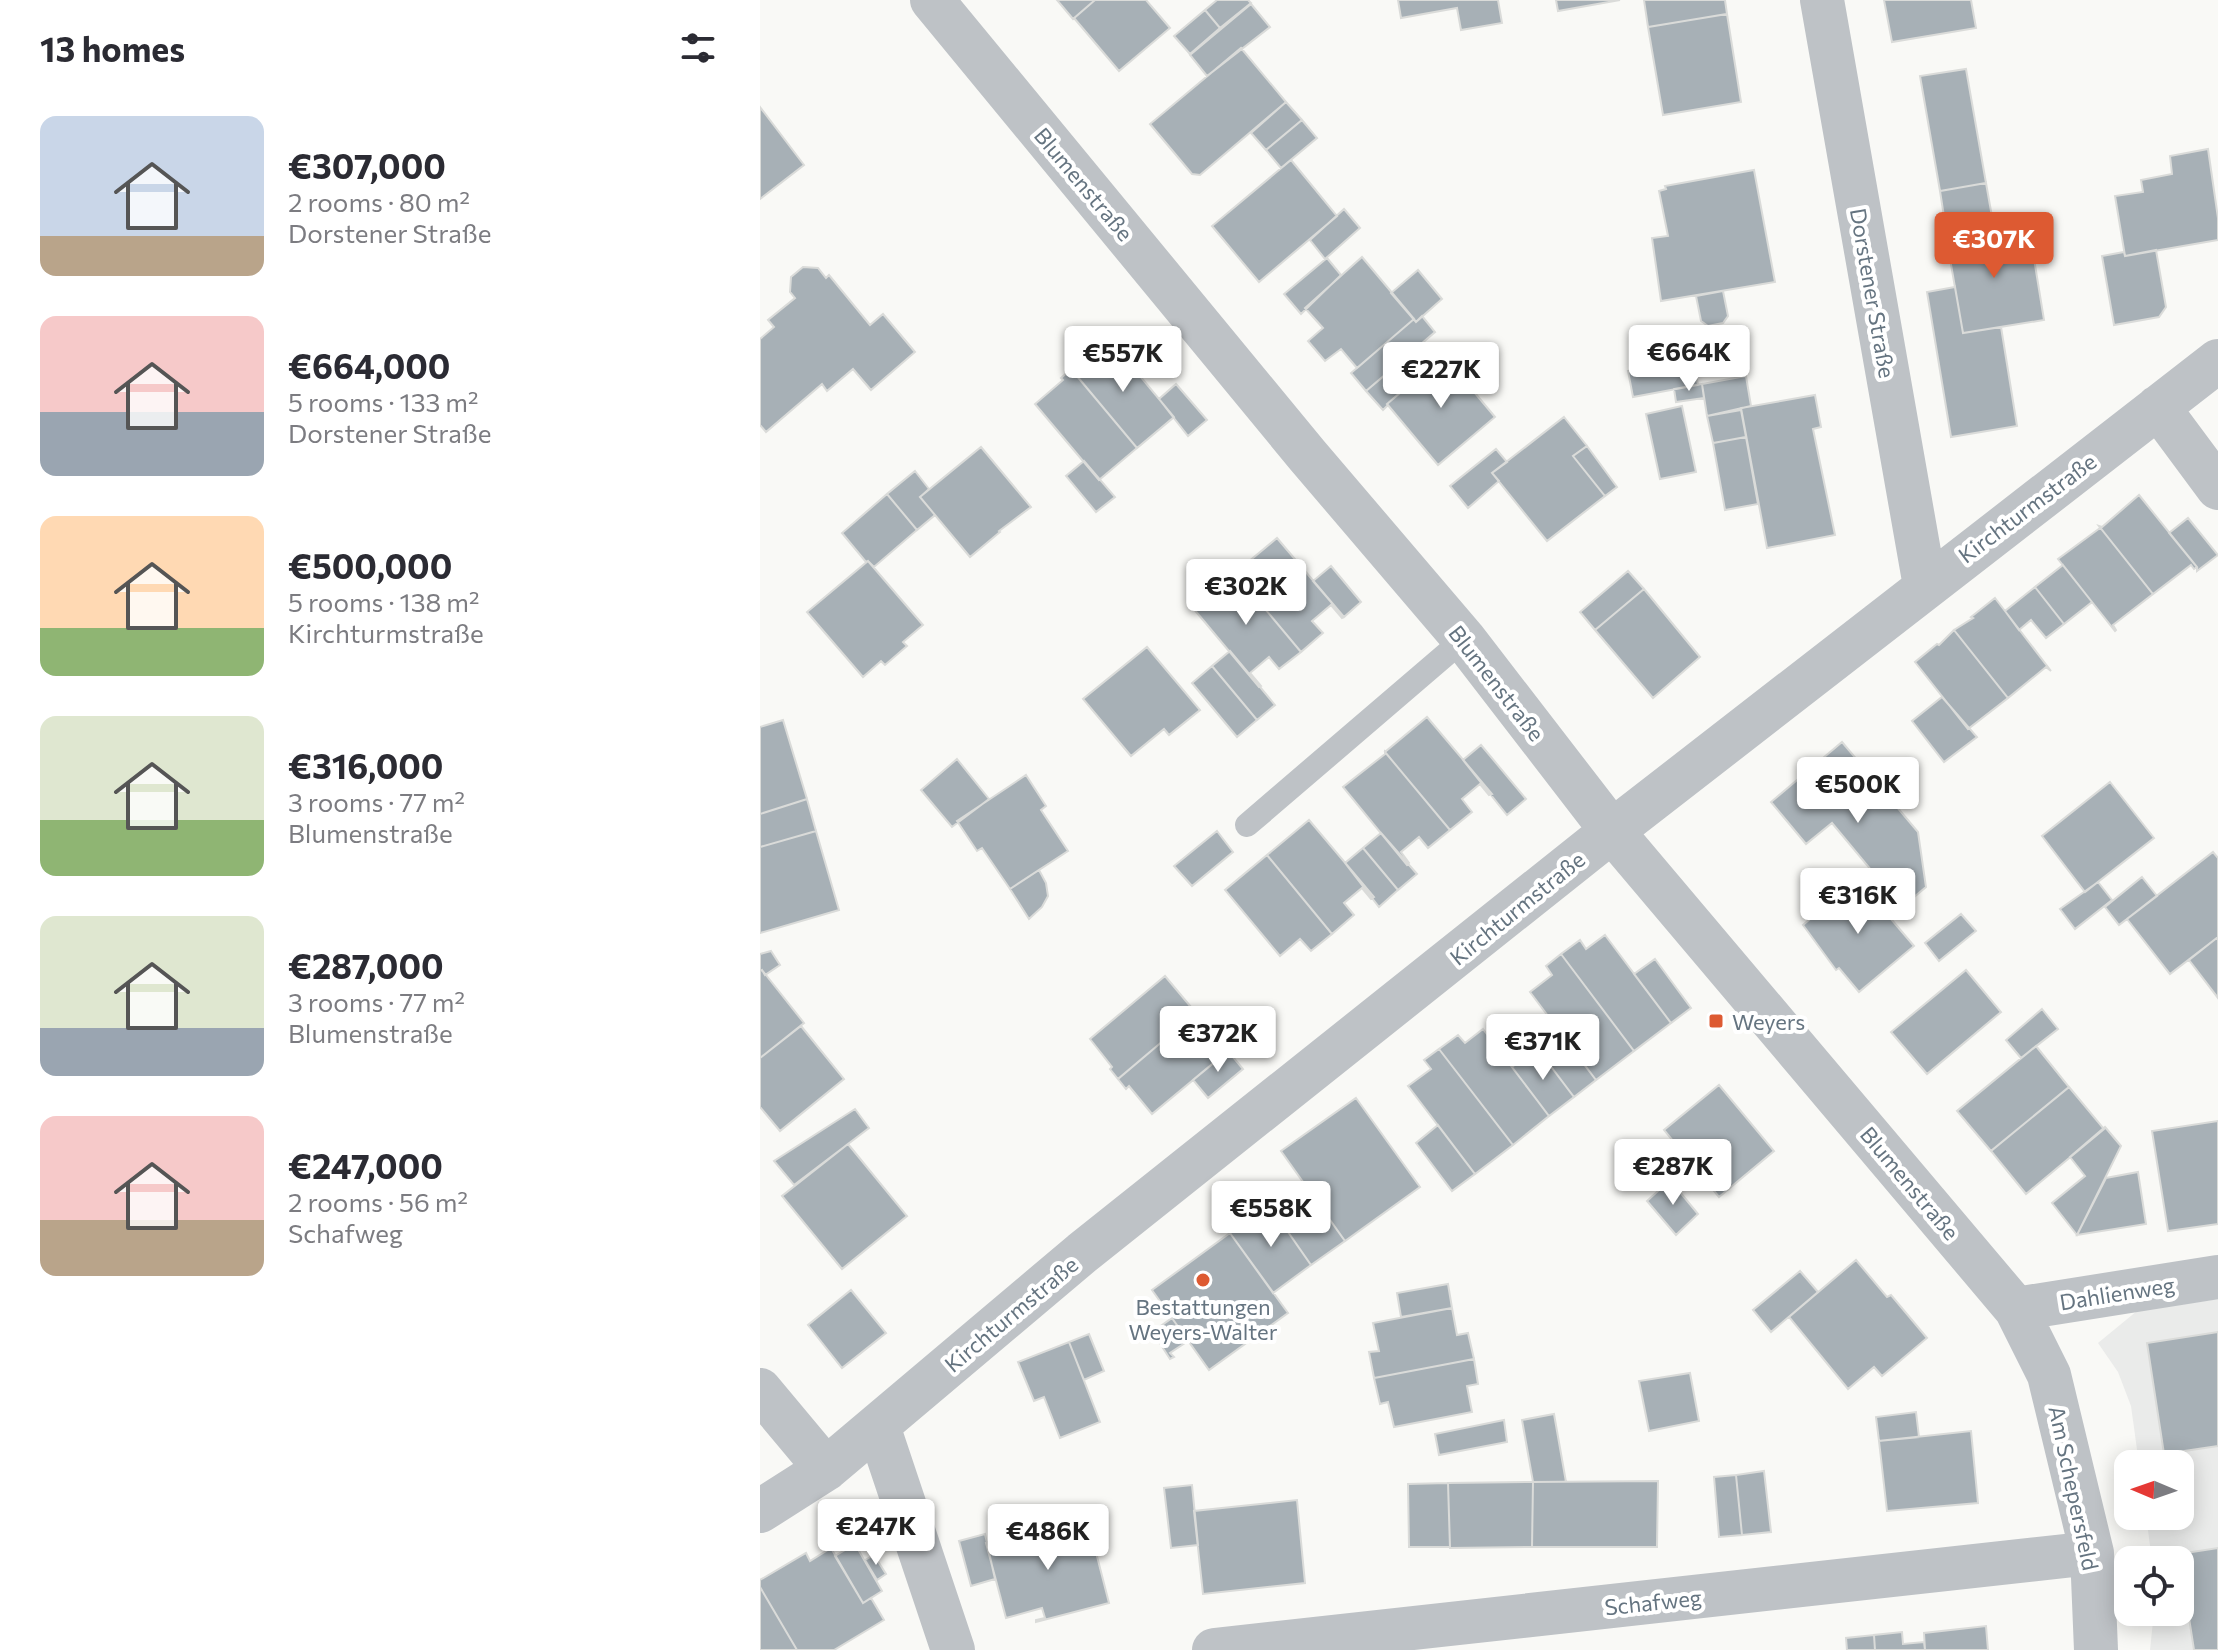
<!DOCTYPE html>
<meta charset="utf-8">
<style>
:root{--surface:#fff;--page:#f7f7f7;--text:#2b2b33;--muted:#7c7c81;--accent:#dd5a32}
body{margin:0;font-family:Commissioner,sans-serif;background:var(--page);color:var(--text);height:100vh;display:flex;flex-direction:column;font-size:30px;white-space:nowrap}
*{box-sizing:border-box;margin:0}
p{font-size:26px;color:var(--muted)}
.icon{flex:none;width:44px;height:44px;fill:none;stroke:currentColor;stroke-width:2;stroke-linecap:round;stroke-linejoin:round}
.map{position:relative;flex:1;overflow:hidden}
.sheet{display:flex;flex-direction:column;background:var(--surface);width:760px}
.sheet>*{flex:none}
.needle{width:52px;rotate:272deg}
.tools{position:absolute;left:1354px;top:1450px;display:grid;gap:16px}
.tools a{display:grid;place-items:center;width:80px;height:80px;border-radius:16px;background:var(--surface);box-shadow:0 4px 20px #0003;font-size:40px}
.price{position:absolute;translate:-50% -68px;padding:0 18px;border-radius:8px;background:#fff;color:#222;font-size:26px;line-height:52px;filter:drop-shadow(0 2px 4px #0008)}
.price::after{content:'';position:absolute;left:50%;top:48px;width:24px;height:18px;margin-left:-12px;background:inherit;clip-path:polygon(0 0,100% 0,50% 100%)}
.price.active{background:var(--accent);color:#fff}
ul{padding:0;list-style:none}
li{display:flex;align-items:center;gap:24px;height:200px;padding:0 40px}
li span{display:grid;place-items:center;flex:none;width:224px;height:160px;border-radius:16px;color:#555}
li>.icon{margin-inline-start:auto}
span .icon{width:96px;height:96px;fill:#fffc;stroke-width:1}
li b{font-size:34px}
h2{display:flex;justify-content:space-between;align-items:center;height:96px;padding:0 40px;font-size:34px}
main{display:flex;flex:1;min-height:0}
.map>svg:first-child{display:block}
</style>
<main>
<section class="sheet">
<h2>13 homes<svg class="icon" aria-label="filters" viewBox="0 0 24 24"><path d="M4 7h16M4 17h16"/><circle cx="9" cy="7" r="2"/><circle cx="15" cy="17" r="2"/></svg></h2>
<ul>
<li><span style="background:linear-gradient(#c9d6e8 75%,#b9a48a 0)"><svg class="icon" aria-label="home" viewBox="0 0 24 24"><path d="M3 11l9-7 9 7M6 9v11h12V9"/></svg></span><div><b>€307,000</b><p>2 rooms · 80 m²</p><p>Dorstener Straße</p></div></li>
<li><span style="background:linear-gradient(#f6c9c9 60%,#9aa5b1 0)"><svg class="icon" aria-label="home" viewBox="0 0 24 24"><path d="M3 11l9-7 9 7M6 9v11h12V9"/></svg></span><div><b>€664,000</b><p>5 rooms · 133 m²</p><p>Dorstener Straße</p></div></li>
<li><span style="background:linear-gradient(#ffd9b3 70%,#8fb573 0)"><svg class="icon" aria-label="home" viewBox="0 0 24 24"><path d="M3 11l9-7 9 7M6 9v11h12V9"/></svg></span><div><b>€500,000</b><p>5 rooms · 138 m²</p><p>Kirchturmstraße</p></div></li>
<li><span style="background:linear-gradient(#dfe7d0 65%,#8fb573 0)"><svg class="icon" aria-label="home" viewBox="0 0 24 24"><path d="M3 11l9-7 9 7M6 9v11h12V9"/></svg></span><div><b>€316,000</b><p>3 rooms · 77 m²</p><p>Blumenstraße</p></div></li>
<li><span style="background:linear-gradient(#dfe7d0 70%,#9aa5b1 0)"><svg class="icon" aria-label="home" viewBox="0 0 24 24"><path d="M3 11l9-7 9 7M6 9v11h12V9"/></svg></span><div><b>€287,000</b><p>3 rooms · 77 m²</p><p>Blumenstraße</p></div></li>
<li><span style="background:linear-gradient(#f6c9c9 65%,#b9a48a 0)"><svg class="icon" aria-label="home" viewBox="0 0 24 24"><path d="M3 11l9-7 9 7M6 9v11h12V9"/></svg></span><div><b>€247,000</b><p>2 rooms · 56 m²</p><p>Schafweg</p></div></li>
</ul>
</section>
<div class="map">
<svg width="1458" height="1650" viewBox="0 0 1458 1650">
<rect width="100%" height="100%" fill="#f9f9f6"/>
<!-- built -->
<path fill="#eaebea" d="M1458 1299V1650H1390L1394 1612H1420V1560H1392L1386 1516H1420V1464H1379L1371 1406 1358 1372 1338 1343 1377 1311Z"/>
<!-- building -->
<path fill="#a7b0b6" stroke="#dadbd9" stroke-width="2" d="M297 0H335L313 19Z
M335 0H386L410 28 359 71 314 18Z
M457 0H488L491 3 460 28 445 10Z
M638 0H738L742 23 701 30 697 8 641 18Z
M796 0H860L798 11Z
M884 0H965L967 14 888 27Z
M1124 0H1211L1216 28 1132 42Z
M491 4 510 27 447 76 430 55Z
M445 10 460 28 430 54 414 36Z
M967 14 981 102 903 115 888 27Z
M481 48 526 102 440 175 432 174 390 124Z
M1206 69 1226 183 1180 191 1160 76Z
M526 102 542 120 506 150 491 133Z
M0 107 44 165 0 199Z
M542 120 557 138 521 168 506 150Z
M1448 149 1458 218V240L1365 256 1355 196 1383 192 1381 180 1412 174 1410 156Z
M531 160 577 216 499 282 452 226Z
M994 170 1015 282 901 301 892 238 908 236 899 191 906 189 905 186Z
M1226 183 1234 228 1187 236 1180 191Z
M584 209 600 228 565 259 550 240Z
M1234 228 1237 240 1270 234 1284 320 1203 333 1186 236Z
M1396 250 1406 307 1399 317 1354 325 1342 256 1364 252 1365 256Z
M602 257 654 319 597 368 581 349 565 361 548 341 563 328 545 308Z
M567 258 581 275 541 314 524 294Z
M43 267 58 268 66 278 69 275 110 325 123 314 155 352 111 390 93 369 67 391 62 384 6 432 0 425V339L14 327 8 320 35 298 30 292 31 277Z
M658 270 682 299 656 322 631 293Z
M1195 287 1203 333 1241 327 1257 426 1191 437 1167 292Z
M963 291 968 316 963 323 948 326 941 321 936 296Z
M662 316 675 332 606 391 591 373 654 319 656 322Z
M930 339 938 385 873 397 868 371H875L871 350Z
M351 341 414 417 377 448 311 369 320 361 323 364Z
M684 356 735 417 678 465 627 404Z
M643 360 658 377 627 404 628 405 623 410 606 391Z
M311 369 377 448 339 480 275 404 303 380 301 378Z
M986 376 991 406 947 416 942 384Z
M416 384 447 420 428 436 399 399Z
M942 384 944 398 916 402 914 389Z
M1055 395 1061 427 1053 429 1075 535 1007 548 981 408Z
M922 406 936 472 900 479 886 414Z
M981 410 986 437 953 443 947 416Z
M804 417 827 446 813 456 845 496 787 541 732 473Z
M986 437 998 504 965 510 953 443Z
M827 446 857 487 845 496 813 456Z
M221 447 271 507 239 531 240 532 210 557 160 497Z
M736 449 747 462 732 473 739 481 708 508 690 486Z
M324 461 355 497 336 512 306 476Z
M155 471 169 489 160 497 175 515 157 530 127 494Z
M127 494 157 530 114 567 108 561 106 562 82 533Z
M1379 495 1437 567 1434 569 1431 565 1393 594 1339 526 1342 527Z
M1428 518 1458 555 1437 571V567L1409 533Z
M1339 526 1393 594 1353 625 1356 630 1355 631 1298 559 1340 528Z
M517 538 584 617 582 618 571 605 552 621 563 633 541 652 475 573Z
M108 561 163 625 143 642 147 646 125 665 121 661 103 677 47 612Z
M1303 565 1332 602 1304 624 1275 587Z
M571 566 601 602 584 617 553 581Z
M868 571 884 589 835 630 820 612Z
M475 573 541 652 519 669 509 657 490 673 501 686 499 687 433 608 458 587 460 589Z
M1275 587 1304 624 1286 638 1271 620 1259 630 1245 611Z
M884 589 940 657 893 698 835 630Z
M1235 598 1291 671 1286 667 1248 698 1194 630 1213 618 1211 617Z
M1194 630 1248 698 1208 729 1155 662 1177 644 1179 645Z
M387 647 440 710 409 735 404 729 371 756 323 699Z
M470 651 515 705 497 720 452 666Z
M452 666 497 720 477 737 432 683Z
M1182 697 1217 737 1184 762 1152 721Z
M667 717 732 794 729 795 720 784 702 799 712 812 690 830 625 752Z
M23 720 47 799 0 814V727Z
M1082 742 1158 832 1166 887 1130 917 1099 881 1112 871 1072 823 1046 844 1011 802Z
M721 745 766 799 747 815 703 760Z
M625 752 690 830 668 848 659 837 641 852 649 863 647 865 583 787 625 754Z
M197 759 229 799 192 827 161 790Z
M266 775 286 806 281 810 308 851 250 889 222 848 217 851 197 821Z
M1350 782 1394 838 1325 892 1282 836Z
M47 799 56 831 0 847V814Z
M549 820 614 897 611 899 602 888 584 903 594 915 572 934 507 855Z
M56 831 79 910 0 933V847Z
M457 831 473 852 432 886 414 866Z
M621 833 657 874 638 890 603 848Z
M603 848 638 890 619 907 585 863Z
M1453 852 1458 858V937L1410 974 1367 919Z
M507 855 572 934 551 951 540 939 520 956 465 890Z
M279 870 286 883 288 896 282 907 269 919 250 889Z
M1382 877 1397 896 1359 925 1345 907Z
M1097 879 1154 946 1099 992 1079 968 1076 970 1043 925Z
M1338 882 1352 900 1315 929 1300 909Z
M1201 914 1216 931 1179 961 1165 943Z
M845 935 911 1023 874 1051 801 954 820 940 826 949Z
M1458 937V998L1429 960Z
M11 951 20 965 5 975 2 970 0 971V954Z
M801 954 874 1051 836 1080 770 992 792 975 786 966Z
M895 959 931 1008 911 1023 874 974Z
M2 970 44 1023 0 1058V971Z
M1206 970 1241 1012 1167 1074 1131 1032Z
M405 976 436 1013 358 1079 350 1069 352 1067 330 1039Z
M1282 1009 1298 1029 1261 1058 1246 1040Z
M436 1013 468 1051 392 1114 369 1086 366 1089 358 1079Z
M41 1026 84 1079 20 1131 0 1107V1058Z
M723 1029 789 1116 753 1145 679 1049 698 1035 705 1043Z
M799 1032 836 1080 814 1097 777 1048Z
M1276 1046 1309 1087 1231 1151 1197 1111Z
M777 1048 814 1097 789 1116 752 1067Z
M679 1049 753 1145 715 1174 648 1086 671 1069 664 1060Z
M468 1051 483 1069 448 1098 433 1080Z
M959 1085 1014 1151 959 1197 904 1130Z
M1309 1087 1344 1129 1266 1194 1231 1151Z
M596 1098 660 1187 585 1241 521 1151Z
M95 1109 109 1128 34 1185 14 1161Z
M1458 1121V1224L1408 1231 1392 1131Z
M678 1125 715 1174 692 1191 656 1143Z
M1345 1127 1361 1146 1317 1235 1292 1203 1325 1176 1310 1157Z
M88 1144 147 1216 82 1269 22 1196Z
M1378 1172 1386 1224 1317 1235 1346 1178Z
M910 1180 938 1214 916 1235 887 1201Z
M543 1182 585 1241 551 1265 510 1206Z
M510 1206 551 1265 513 1293 470 1233Z
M470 1233 528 1313 449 1370 392 1290Z
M1096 1260 1127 1297 1131 1295 1167 1338 1122 1376 1114 1367 1088 1389 1029 1317Z
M1040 1271 1058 1292 1011 1332 993 1310Z
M688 1284 692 1308 641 1317 637 1293Z
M91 1290 126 1333 82 1368 48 1325Z
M692 1308 697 1335 708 1333 714 1359 614 1378 609 1352 619 1351 613 1323Z
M412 1318 428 1341 410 1353 414 1357 410 1359 390 1328 392 1326 395 1330Z
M1458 1332V1446L1404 1454 1387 1343Z
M329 1334 344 1371 324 1380 309 1342Z
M309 1342 340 1422 300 1438 284 1397 274 1401 258 1362Z
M714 1359 718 1384 707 1386 712 1412 634 1427 628 1402 620 1404 614 1378Z
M930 1373 939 1421 889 1431 879 1381Z
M1156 1412 1159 1437 1119 1441 1116 1417Z
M794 1414 806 1482H773L762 1420Z
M744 1420 747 1442 679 1455 675 1434Z
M1211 1431 1218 1503 1127 1511 1119 1441Z
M1004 1471 1011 1532 982 1535 976 1475Z
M976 1475 982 1535 959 1537 954 1477Z
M898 1481 897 1547H772L773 1482Z
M773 1482 772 1547 690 1548 688 1483Z
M688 1483 690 1547H649L648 1484Z
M432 1485 438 1545 411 1548 404 1488Z
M537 1500 545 1583 443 1594 434 1511Z
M329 1525 349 1603 276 1622V1620L285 1618 282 1608 246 1618 226 1543 287 1526 293 1536Z
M225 1534 235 1579 211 1586 199 1541Z
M95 1544 122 1591 103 1603 75 1556Z
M71 1548 103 1603 111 1598 124 1620 74 1650H37L0 1587V1580L46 1553 50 1561Z
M1458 1548V1650H1434L1419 1554Z
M114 1555 126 1574 117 1580 105 1560Z
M0 1587 37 1650H0Z
M1226 1626 1228 1650H1165L1164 1633Z
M1142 1632 1143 1644 1164 1642 1165 1650H1115L1114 1635Z
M1114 1635 1115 1650H1087L1086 1638Z"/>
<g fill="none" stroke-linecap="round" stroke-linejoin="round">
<!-- lane -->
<path stroke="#bec2c6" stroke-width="24" d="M487 825 704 639"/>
<!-- street -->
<path stroke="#bec2c6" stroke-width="44" d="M172 0 547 455 704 639 852 831 1256 1309 1289 1375 1332 1553 1336 1650
M1062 0 1165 586
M1398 407 1458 488
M1256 1309 1458 1277
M0 1390 66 1469
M118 1426 193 1650
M0 1511 66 1469 322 1253 852 831 1458 361
M454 1650 1332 1553"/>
</g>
<!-- markers -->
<g fill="#dd5a32" stroke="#fff" stroke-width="3">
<rect x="948" y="1013" width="16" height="16" rx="4"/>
<circle cx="443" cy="1280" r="8"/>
</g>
<g text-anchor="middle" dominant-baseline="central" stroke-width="8" stroke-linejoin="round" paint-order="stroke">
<!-- street labels -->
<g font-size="22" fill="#657480" stroke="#fff">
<text transform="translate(324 184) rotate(50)">Blumenstraße</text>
<text transform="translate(1113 293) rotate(80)">Dorstener Straße</text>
<text transform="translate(1267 508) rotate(-37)">Kirchturmstraße</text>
<text transform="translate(737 683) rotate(52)">Blumenstraße</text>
<text transform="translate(757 908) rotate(-39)">Kirchturmstraße</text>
<text transform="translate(1150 1183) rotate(50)">Blumenstraße</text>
<text transform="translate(1357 1293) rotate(-9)">Dahlienweg</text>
<text transform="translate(251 1314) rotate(-40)">Kirchturmstraße</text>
<text transform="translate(1314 1488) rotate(78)">Am Schepersfeld</text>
<text transform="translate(893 1602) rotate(-6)">Schafweg</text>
</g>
<!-- poi labels -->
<g font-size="22" fill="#657480" stroke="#fff" text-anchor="start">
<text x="972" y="1021">Weyers</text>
<text x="443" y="1306" text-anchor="middle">Bestattungen<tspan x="443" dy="25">Weyers-Walter</tspan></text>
</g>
</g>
</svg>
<div class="tools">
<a><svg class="needle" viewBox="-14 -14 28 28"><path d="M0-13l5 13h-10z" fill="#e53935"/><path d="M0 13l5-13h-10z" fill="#7c7c81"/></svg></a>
<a><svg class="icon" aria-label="locate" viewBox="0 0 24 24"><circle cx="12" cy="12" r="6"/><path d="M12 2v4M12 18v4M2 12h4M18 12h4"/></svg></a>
</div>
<b class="price active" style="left:1234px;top:280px">€307K</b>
<b class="price" style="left:929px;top:393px">€664K</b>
<b class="price" style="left:363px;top:394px">€557K</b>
<b class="price" style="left:681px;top:410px">€227K</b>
<b class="price" style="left:486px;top:627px">€302K</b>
<b class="price" style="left:1098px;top:825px">€500K</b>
<b class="price" style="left:1098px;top:936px">€316K</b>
<b class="price" style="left:458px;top:1074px">€372K</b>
<b class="price" style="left:783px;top:1082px">€371K</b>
<b class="price" style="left:913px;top:1207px">€287K</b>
<b class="price" style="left:511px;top:1249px">€558K</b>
<b class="price" style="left:116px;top:1567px">€247K</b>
<b class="price" style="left:288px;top:1572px">€486K</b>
</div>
</main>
